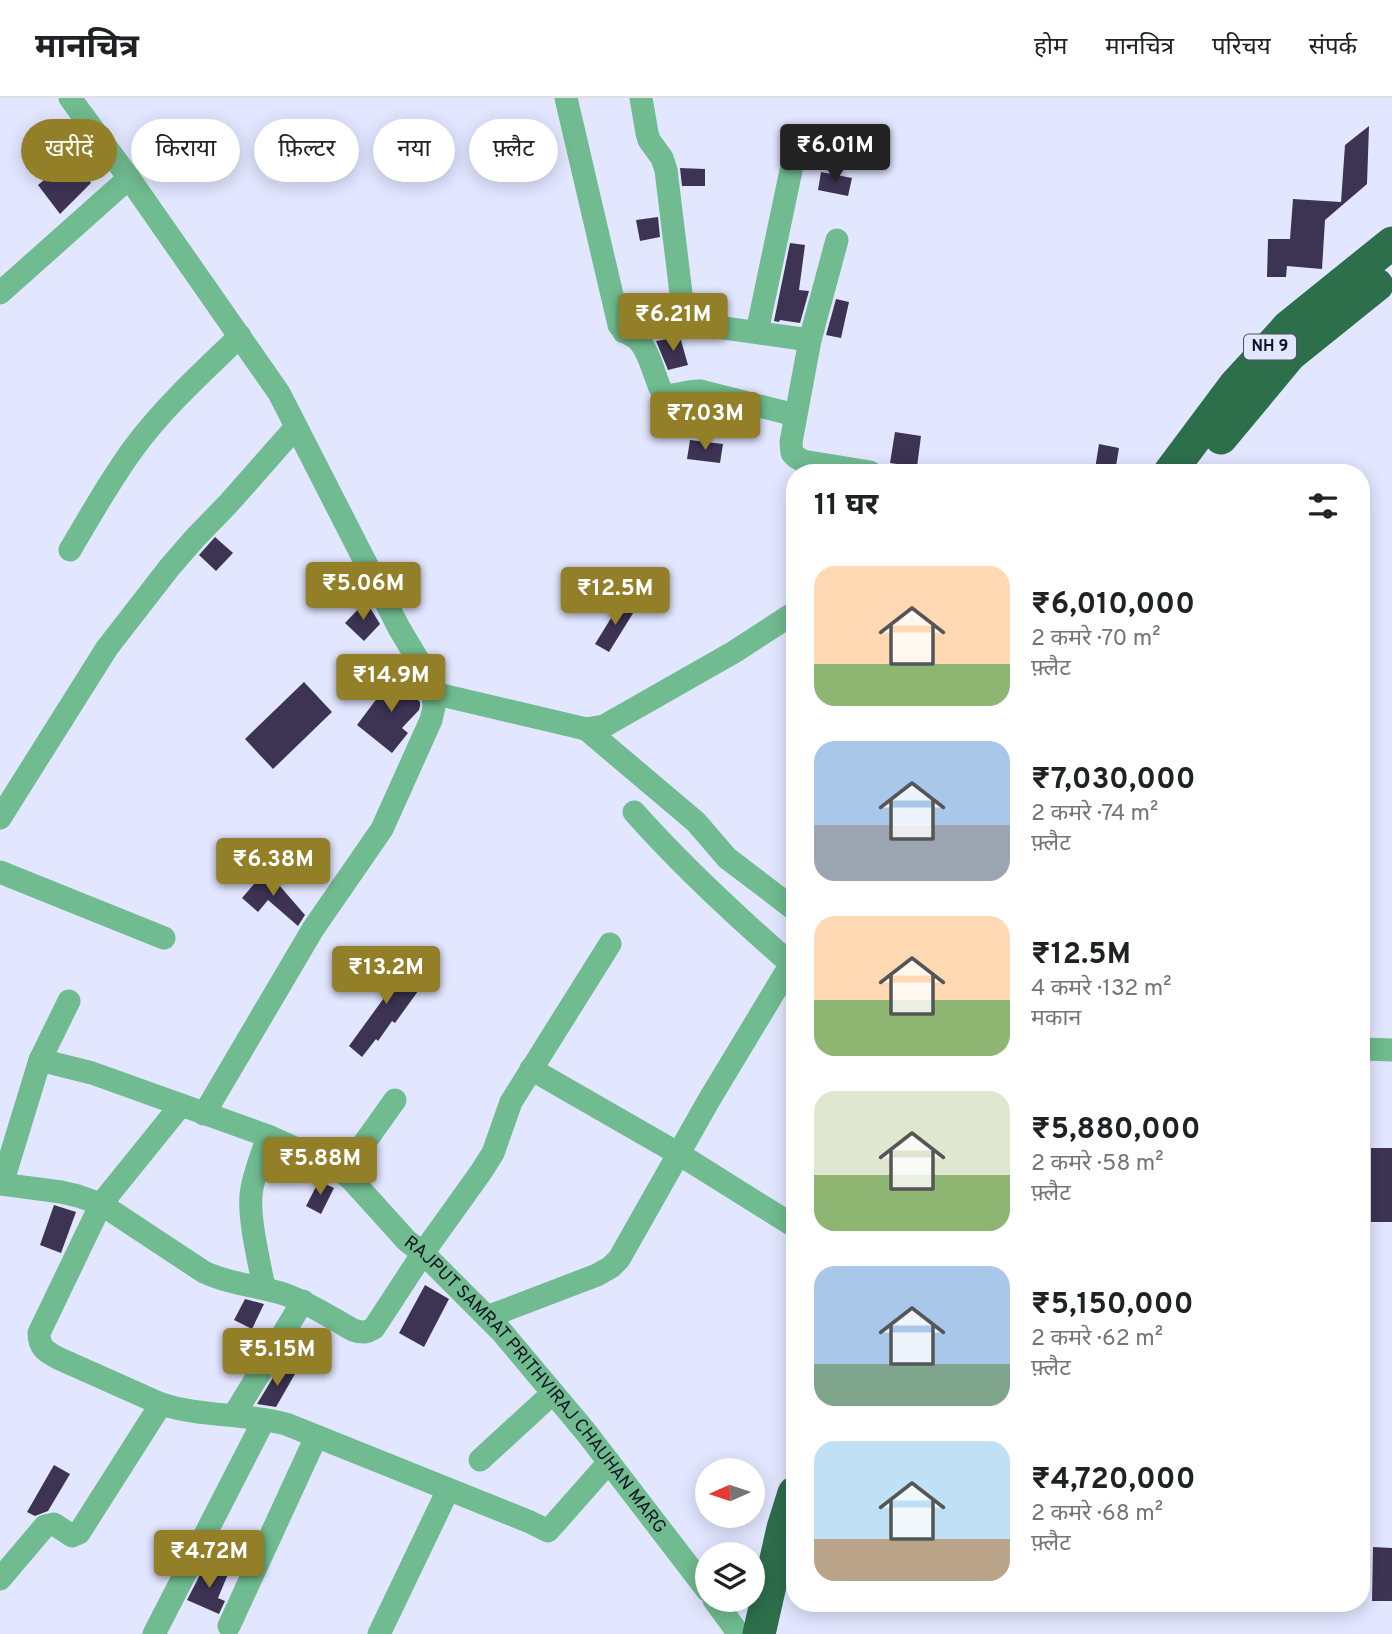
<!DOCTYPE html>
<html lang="hi">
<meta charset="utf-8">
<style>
:root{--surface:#fff;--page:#f6f6f6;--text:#202124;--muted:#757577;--line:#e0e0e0;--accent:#927f27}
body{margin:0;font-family:Overpass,"Noto Sans Devanagari",sans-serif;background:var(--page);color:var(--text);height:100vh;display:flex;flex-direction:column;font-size:26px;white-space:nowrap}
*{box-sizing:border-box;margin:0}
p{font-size:23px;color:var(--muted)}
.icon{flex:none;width:38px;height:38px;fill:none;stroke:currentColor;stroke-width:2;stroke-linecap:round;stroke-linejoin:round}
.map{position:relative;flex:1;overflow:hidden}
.side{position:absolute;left:786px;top:366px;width:584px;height:1148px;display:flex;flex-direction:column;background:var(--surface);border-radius:28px;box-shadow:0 4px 18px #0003}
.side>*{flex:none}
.guide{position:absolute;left:21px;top:21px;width:660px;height:63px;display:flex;gap:14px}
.needle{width:46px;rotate:267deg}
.fabs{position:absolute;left:695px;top:1360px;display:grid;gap:14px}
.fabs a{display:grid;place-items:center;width:70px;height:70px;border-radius:50%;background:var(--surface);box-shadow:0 4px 18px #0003;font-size:35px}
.price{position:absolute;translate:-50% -60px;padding:0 16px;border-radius:7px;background:var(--accent);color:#fff;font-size:23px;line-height:46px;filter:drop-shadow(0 2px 4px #0008)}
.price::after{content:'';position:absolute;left:50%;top:42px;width:21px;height:16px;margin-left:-10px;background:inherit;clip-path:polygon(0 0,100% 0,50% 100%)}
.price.active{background:#222;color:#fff}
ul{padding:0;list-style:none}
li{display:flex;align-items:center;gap:21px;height:175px;padding:0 28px}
li span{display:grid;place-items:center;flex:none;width:196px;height:140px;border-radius:21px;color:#555}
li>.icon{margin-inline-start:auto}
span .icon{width:84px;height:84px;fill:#fffc;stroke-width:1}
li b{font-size:30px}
h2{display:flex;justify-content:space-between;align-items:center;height:84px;padding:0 28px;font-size:30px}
.chip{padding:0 24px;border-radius:32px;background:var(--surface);box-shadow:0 4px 18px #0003;font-size:24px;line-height:63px}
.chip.active{background:var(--accent);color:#fff}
header{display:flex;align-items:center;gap:42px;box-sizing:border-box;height:98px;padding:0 35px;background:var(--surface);border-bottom:2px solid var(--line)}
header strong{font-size:33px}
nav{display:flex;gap:38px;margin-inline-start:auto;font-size:24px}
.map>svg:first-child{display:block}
</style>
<header>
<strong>मानचित्र</strong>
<nav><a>होम</a><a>मानचित्र</a><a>परिचय</a><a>संपर्क</a></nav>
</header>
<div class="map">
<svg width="1392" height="1536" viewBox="0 0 1392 1536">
<rect width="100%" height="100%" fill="#e2e6ff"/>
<!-- building -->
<path fill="#3d3454" d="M1369 28 1367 86 1325 122 1322 171 1287 168 1286 179H1267L1268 141H1290L1293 101 1341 104 1345 47Z
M803 44 825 48 820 72 806 69V59L801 52Z
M71 59 91 85 60 116 38 87Z
M680 70 705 71V88H682Z
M821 74 852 80 848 98 818 92Z
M658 119 660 139 640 143 636 122Z
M790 145 805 147 799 192 809 193 800 225 780 222 779 224 774 223Z
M836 201 849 204 841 240 826 237Z
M680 239 688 267 668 272 656 243Z
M895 334 921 338 917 369 890 365Z
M690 342 723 346 720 365 687 361Z
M1099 346 1119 350 1115 374 1095 371Z
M215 439 233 455 216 473 199 457Z
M366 503 380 526 364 543 345 525Z
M621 504 635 512 609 554 595 546Z
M401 576 415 591 411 595 420 604V608L419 612 402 630 408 635 392 655 357 627 375 603Z
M304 584 332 614 273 671 245 641Z
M266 772 305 817 298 828 268 802 258 814 242 800Z
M385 862 421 889 395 925 392 923 378 943 376 941 362 959 349 948 389 893 372 882Z
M1371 1050H1392V1124H1371Z
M319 1083 334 1090 321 1116 306 1108Z
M54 1107 76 1114 61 1155 40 1147Z
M425 1187 449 1201 424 1249 399 1235Z
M245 1201 264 1206 252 1231 234 1222Z
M280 1268 295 1276 276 1309 257 1306Z
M54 1367 70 1376 48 1413 35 1418 27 1414Z
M1373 1449 1392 1450V1503H1372Z
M205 1467 228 1476 218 1500 225 1503 219 1516 187 1502Z"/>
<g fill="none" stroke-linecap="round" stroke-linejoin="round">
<!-- minor -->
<g stroke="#70bb8f" stroke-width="23">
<path d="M70 0 129 80 279 295 399 530 427 577 433 595 434 609 431 622 382 731 313 831 204 1016"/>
<path d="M566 0 619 227C624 236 634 236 640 244 652 259 654 280 663 296 674 300 688 292 700 293L795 317"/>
<path d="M641 0 647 35 649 42 662 60 666 72 684 220 696 226 810 242"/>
<path d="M837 142 810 242 791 344 792 355 796 359 803 363 870 374"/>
<path d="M0 195 129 80"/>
<path d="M624 234 688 223"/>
<path d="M757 234 793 63"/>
<path d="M70 452C91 417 111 380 136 347 166 307 204 273 240 238"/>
<path d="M433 595 586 631 604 628 734 554 794 515"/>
<path d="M586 631 696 724 727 760 794 811"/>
<path d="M634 714C683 769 736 818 791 866"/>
<path d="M0 720 107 550 169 470 195 440 228 406 296 329"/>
<path d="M0 774 164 840"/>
<path d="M1362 951 1392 952"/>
<path id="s1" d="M40 962 92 975 268 1038 328 1065 339 1072 351 1081 407 1143 423 1155 501 1233 585 1333 707 1492"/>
<path d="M531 971 679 1056 794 1128"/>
<path d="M181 1007 101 1106 39 1235C39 1251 47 1254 60 1261L161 1306C202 1319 245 1315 286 1326L530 1424 548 1433 609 1364"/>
<path d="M343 1075 395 1002"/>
<path d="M0 1086 61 1094 78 1098 101 1106 204 1174C229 1186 258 1188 284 1196 309 1205 330 1219 353 1232 362 1235 366 1235 374 1230L423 1155 481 1074 493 1055 511 1004 610 846"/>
<path d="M2 1086 40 962 69 903"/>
<path d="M264 1190C259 1162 249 1124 251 1097 253 1077 262 1057 268 1038"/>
<path d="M487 1219 597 1177 611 1169 619 1161 709 1002 791 866 794 857"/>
<path d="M234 1317 303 1203"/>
<path d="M480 1362 553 1295"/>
<path d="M0 1481 45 1428 54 1426 72 1438 79 1435 161 1306"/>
<path d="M714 1502 739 1536"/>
<path d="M229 1528 316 1339"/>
<path d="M154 1536 264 1322"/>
<path d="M379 1536 448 1392"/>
</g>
<!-- highway -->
<path stroke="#2d6e4b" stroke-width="33" d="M1221 340 1290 257 1377 187
M1170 374 1235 287 1289 228 1392 145
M759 1536 783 1430 794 1395"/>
</g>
<g text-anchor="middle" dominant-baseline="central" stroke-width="7" stroke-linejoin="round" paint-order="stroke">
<!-- shield labels -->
<rect fill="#e2e6ff" stroke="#4f5263" stroke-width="2" x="1244" y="236.5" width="52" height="25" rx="5"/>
<g font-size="16" font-weight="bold" fill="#101220">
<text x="1270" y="249">NH 9</text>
</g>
<!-- street labels -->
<g font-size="18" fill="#101220" stroke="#e2e6ff">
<text stroke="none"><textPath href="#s1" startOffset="611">RAJPUT SAMRAT PRITHVIRAJ CHAUHAN MARG</textPath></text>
</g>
</g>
</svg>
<div class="fabs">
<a><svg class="needle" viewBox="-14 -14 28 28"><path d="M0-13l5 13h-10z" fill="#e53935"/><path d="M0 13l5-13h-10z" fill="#757577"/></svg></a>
<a><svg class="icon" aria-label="layers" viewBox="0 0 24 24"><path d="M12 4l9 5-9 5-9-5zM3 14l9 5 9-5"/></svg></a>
</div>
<b class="price active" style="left:835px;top:86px">₹6.01M</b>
<b class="price" style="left:673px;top:255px">₹6.21M</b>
<b class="price" style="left:705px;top:354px">₹7.03M</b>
<b class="price" style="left:363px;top:524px">₹5.06M</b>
<b class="price" style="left:615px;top:529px">₹12.5M</b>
<b class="price" style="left:391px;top:616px">₹14.9M</b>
<b class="price" style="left:273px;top:800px">₹6.38M</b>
<b class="price" style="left:386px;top:908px">₹13.2M</b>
<b class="price" style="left:320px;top:1099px">₹5.88M</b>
<b class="price" style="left:277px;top:1290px">₹5.15M</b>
<b class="price" style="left:209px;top:1492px">₹4.72M</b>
<div class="guide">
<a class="chip active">खरीदें</a>
<a class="chip">किराया</a>
<a class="chip">फ़िल्टर</a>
<a class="chip">नया</a>
<a class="chip">फ़्लैट</a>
</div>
<section class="side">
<h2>11 घर<svg class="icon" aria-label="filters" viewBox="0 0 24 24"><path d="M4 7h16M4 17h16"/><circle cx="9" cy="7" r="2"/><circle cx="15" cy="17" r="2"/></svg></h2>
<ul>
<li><span style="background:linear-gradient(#ffd9b3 70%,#8fb573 0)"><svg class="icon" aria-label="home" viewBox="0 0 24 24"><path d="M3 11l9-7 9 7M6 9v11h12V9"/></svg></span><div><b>₹6,010,000</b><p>2 कमरे · 70 m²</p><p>फ़्लैट</p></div></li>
<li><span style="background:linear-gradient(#a9c7e8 60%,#9aa5b1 0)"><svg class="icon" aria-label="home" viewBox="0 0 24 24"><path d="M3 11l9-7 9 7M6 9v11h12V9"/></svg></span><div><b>₹7,030,000</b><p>2 कमरे · 74 m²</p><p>फ़्लैट</p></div></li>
<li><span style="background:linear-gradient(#ffd9b3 60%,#8fb573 0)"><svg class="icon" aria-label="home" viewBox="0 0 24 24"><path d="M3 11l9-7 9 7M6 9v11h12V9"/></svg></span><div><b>₹12.5M</b><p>4 कमरे · 132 m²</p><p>मकान</p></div></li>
<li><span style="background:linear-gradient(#dfe7d0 60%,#8fb573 0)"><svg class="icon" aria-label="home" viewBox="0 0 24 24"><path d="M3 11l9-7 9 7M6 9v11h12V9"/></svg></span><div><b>₹5,880,000</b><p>2 कमरे · 58 m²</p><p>फ़्लैट</p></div></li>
<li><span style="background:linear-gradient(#a9c7e8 70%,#7fa58c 0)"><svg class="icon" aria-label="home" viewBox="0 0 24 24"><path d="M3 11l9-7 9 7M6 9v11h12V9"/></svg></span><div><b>₹5,150,000</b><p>2 कमरे · 62 m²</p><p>फ़्लैट</p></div></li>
<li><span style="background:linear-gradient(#bfe0f5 70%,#b9a48a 0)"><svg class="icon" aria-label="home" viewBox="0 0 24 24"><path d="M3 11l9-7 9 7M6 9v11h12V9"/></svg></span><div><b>₹4,720,000</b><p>2 कमरे · 68 m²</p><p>फ़्लैट</p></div></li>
</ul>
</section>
</div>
